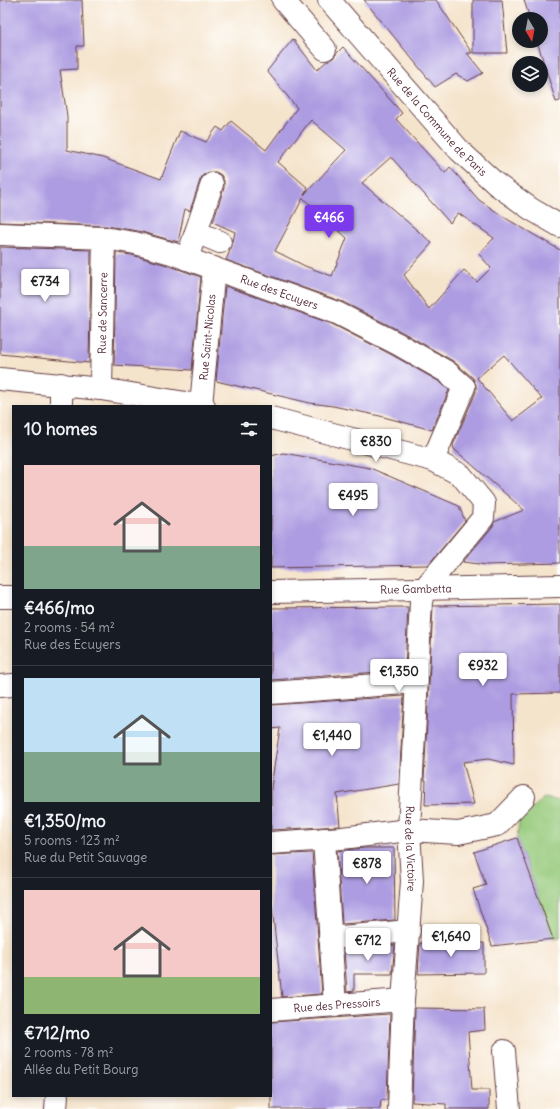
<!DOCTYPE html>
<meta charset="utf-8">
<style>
:root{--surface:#171b24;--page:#20242c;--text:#f1f3f6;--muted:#9ea1a6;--line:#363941;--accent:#7c3aed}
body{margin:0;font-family:Delius,sans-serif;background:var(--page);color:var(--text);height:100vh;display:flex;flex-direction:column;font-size:15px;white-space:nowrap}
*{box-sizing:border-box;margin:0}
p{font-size:13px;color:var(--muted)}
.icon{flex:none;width:22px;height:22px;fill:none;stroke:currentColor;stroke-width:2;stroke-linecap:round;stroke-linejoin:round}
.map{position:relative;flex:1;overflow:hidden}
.details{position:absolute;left:12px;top:405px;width:260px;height:692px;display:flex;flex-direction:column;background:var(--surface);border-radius:0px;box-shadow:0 2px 6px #0003}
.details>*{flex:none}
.needle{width:26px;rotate:170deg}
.fabs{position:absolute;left:512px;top:12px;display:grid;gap:8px}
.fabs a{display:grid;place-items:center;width:36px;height:36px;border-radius:50%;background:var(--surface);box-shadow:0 2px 6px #0003;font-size:20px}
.price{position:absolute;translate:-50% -34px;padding:0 9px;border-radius:4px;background:#fff;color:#222;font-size:13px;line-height:26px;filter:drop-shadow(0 1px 2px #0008)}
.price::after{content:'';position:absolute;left:50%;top:24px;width:12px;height:9px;margin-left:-6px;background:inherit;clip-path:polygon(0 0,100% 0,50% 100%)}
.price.on{background:var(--accent);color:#fff}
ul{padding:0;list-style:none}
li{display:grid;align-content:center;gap:8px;height:212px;padding:0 12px}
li+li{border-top:1px solid var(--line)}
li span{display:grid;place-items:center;height:124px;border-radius:0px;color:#555}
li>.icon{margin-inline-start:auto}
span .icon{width:72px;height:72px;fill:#fffc;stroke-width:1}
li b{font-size:17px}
h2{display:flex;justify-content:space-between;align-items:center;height:48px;padding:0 12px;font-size:17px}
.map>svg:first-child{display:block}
</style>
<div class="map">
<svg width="560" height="1109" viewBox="0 0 560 1109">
<rect width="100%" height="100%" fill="#fff"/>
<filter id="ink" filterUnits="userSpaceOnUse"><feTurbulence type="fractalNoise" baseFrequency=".025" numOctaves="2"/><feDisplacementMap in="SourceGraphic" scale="8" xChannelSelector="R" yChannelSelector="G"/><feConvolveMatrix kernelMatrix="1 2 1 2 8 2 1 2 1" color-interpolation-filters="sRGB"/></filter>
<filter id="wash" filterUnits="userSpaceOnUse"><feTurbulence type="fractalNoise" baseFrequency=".012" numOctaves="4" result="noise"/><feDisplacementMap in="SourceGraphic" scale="16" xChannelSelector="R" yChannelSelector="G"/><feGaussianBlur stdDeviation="0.9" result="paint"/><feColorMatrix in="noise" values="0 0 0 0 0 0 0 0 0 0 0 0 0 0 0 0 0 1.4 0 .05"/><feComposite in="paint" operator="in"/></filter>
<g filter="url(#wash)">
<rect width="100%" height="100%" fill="#f5e4cc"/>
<!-- green -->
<path fill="#97ca7b" stroke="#707453" d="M544 798 560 801V938L553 939 517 838 519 820Z"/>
<g id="blocks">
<!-- building -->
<path fill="#ad9ce1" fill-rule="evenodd" d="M0 0H82L84 46H77V69L60 70 67 116V150L103 158 161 179 180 131 206 142 217 127 223 131 231 121 266 150 297 108 267 71 293 39 317 70 327 61 333 58 337 53 343 47 402 113 396 119 445 173 450 167 479 200 507 219 560 250V563L487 565 463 562 493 526 494 522 524 510 454 449 453 445 476 392V385L473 378 453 361 404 333 343 302 226 260 232 246 235 232 213 222 224 188V181L221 175 216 172H209L203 175 200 180 190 211 185 209 178 242 138 231 106 226 0 222ZM311 120 346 150 304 195 308 188 278 162ZM391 157 450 223 458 213 494 238 479 254 491 268 477 282 464 270 429 309 404 275 432 243 362 183ZM303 198 347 238 332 276 305 266 275 251ZM504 355 542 399 513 421 477 378Z
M364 0H436L472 53H467L483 73 468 81 456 74 435 87Z
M473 0H502L507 53H473Z
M524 0H560V101L556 102 537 41H541V19H530Z
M0 247 91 250 89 363 0 354Z
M116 253 132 255 167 265 201 277 192 370 114 365Z
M225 286 332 324 392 355 440 382 449 390 432 430 380 416 333 406 310 403 216 381Z
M283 453 370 468 459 506 465 521 428 565 271 568V456Z
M560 604V693L513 694 514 765 488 759 463 762 474 804 425 805 426 780H424L433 606Z
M408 607 405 670 271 680V608Z
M404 696 399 784 337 794 340 826 271 830V787L280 728 271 729V705Z
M517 838 553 939 492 946 473 889 486 885 474 852Z
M364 848H394L395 920 342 924 337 851Z
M312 853 322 994 282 997 271 898V855Z
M420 943H484V973L418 974Z
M395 945 392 974H354V991L347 992 344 949Z
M415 1008 484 1009 485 1030 468 1032 472 1090H489V1109H446V1104L412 1102Z
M390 1014 387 1100H381L380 1109H271V1022Z"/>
</g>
</g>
<g filter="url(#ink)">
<use href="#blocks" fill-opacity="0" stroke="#643d43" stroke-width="1"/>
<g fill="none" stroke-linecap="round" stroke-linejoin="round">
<defs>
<g id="minor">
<path d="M283 0 325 49"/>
<path d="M196 232 220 242"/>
<path id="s1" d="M0 234 104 238 135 243 171 253 337 313 398 344 447 372 464 387 433 460"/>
<path d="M187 259 212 184"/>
<path d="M0 379 101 389 204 406"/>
<path d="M61 384V406"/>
<path id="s2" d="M101 389 104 238"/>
<path id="s3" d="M201 405 214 268"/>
<path id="s4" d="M271 418 433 460 461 475 484 503 483 518 424 589 421 602 409 830 412 881 403 1000 399 1109"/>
<path d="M0 686 13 685"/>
<path d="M271 693 417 682"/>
<path d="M324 839 335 1006"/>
<path d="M271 843 342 838 409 830 458 833 497 825 524 797"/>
<path d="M330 938 409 931"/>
<path id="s5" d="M271 1010 403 1000"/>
<path d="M504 1051 509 1109"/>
<path d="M56 1109 57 1096"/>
</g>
<g id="major">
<path id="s6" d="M329 0 460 151 496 184 531 209 560 226"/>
<path id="s7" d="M271 592 560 586"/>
<path d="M0 597H13"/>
</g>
</defs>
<!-- minor casing -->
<use href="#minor" stroke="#643d43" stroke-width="24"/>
<!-- major casing -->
<use href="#major" stroke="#643d43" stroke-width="24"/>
<!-- minor -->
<use href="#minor" stroke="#fff" stroke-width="22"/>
<!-- major -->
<use href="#major" stroke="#fff" stroke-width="22"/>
</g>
</g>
<g text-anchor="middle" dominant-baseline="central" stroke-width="3" stroke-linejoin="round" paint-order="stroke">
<!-- street labels -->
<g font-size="11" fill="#4a1f2b" stroke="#fff">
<text stroke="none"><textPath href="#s6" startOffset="163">Rue de la Commune de Paris</textPath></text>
<text stroke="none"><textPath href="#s1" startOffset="288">Rue des Ecuyers</textPath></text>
<text stroke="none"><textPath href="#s2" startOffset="76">Rue de Sancerre</textPath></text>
<text stroke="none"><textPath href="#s3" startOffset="68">Rue Saint-Nicolas</textPath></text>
<text stroke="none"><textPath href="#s7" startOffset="145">Rue Gambetta</textPath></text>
<text stroke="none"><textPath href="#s4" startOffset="603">Rue de la Victoire</textPath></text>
<text stroke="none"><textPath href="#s5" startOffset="66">Rue des Pressoirs</textPath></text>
</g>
</g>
</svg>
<div class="fabs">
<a><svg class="needle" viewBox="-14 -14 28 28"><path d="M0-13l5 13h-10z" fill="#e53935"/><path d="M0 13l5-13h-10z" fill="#9ea1a6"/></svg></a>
<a><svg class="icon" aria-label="layers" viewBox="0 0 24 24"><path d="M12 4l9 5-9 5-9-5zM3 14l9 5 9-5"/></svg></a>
</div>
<b class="price on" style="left:329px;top:239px">€466</b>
<b class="price" style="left:45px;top:303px">€734</b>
<b class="price" style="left:376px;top:463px">€830</b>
<b class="price" style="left:353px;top:517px">€495</b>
<b class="price" style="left:483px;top:687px">€932</b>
<b class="price" style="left:399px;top:693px">€1,350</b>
<b class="price" style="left:332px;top:757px">€1,440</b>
<b class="price" style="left:367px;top:885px">€878</b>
<b class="price" style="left:451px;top:958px">€1,640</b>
<b class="price" style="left:368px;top:962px">€712</b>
<section class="details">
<h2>10 homes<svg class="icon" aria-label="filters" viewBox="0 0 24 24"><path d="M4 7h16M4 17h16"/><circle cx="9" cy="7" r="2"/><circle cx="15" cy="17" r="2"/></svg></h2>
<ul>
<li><span style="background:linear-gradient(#f6c9c9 65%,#7fa58c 0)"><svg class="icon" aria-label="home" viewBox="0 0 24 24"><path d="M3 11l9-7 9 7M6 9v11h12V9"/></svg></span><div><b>€466/mo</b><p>2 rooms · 54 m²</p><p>Rue des Ecuyers</p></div></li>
<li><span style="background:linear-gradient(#bfe0f5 60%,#7fa58c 0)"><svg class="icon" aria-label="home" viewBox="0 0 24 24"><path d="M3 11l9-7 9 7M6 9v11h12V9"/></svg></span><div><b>€1,350/mo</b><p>5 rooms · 123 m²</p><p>Rue du Petit Sauvage</p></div></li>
<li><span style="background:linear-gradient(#f6c9c9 70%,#8fb573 0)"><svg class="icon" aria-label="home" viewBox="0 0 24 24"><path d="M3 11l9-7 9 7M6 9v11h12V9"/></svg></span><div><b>€712/mo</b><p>2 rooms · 78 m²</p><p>Allée du Petit Bourg</p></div></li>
</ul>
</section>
</div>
